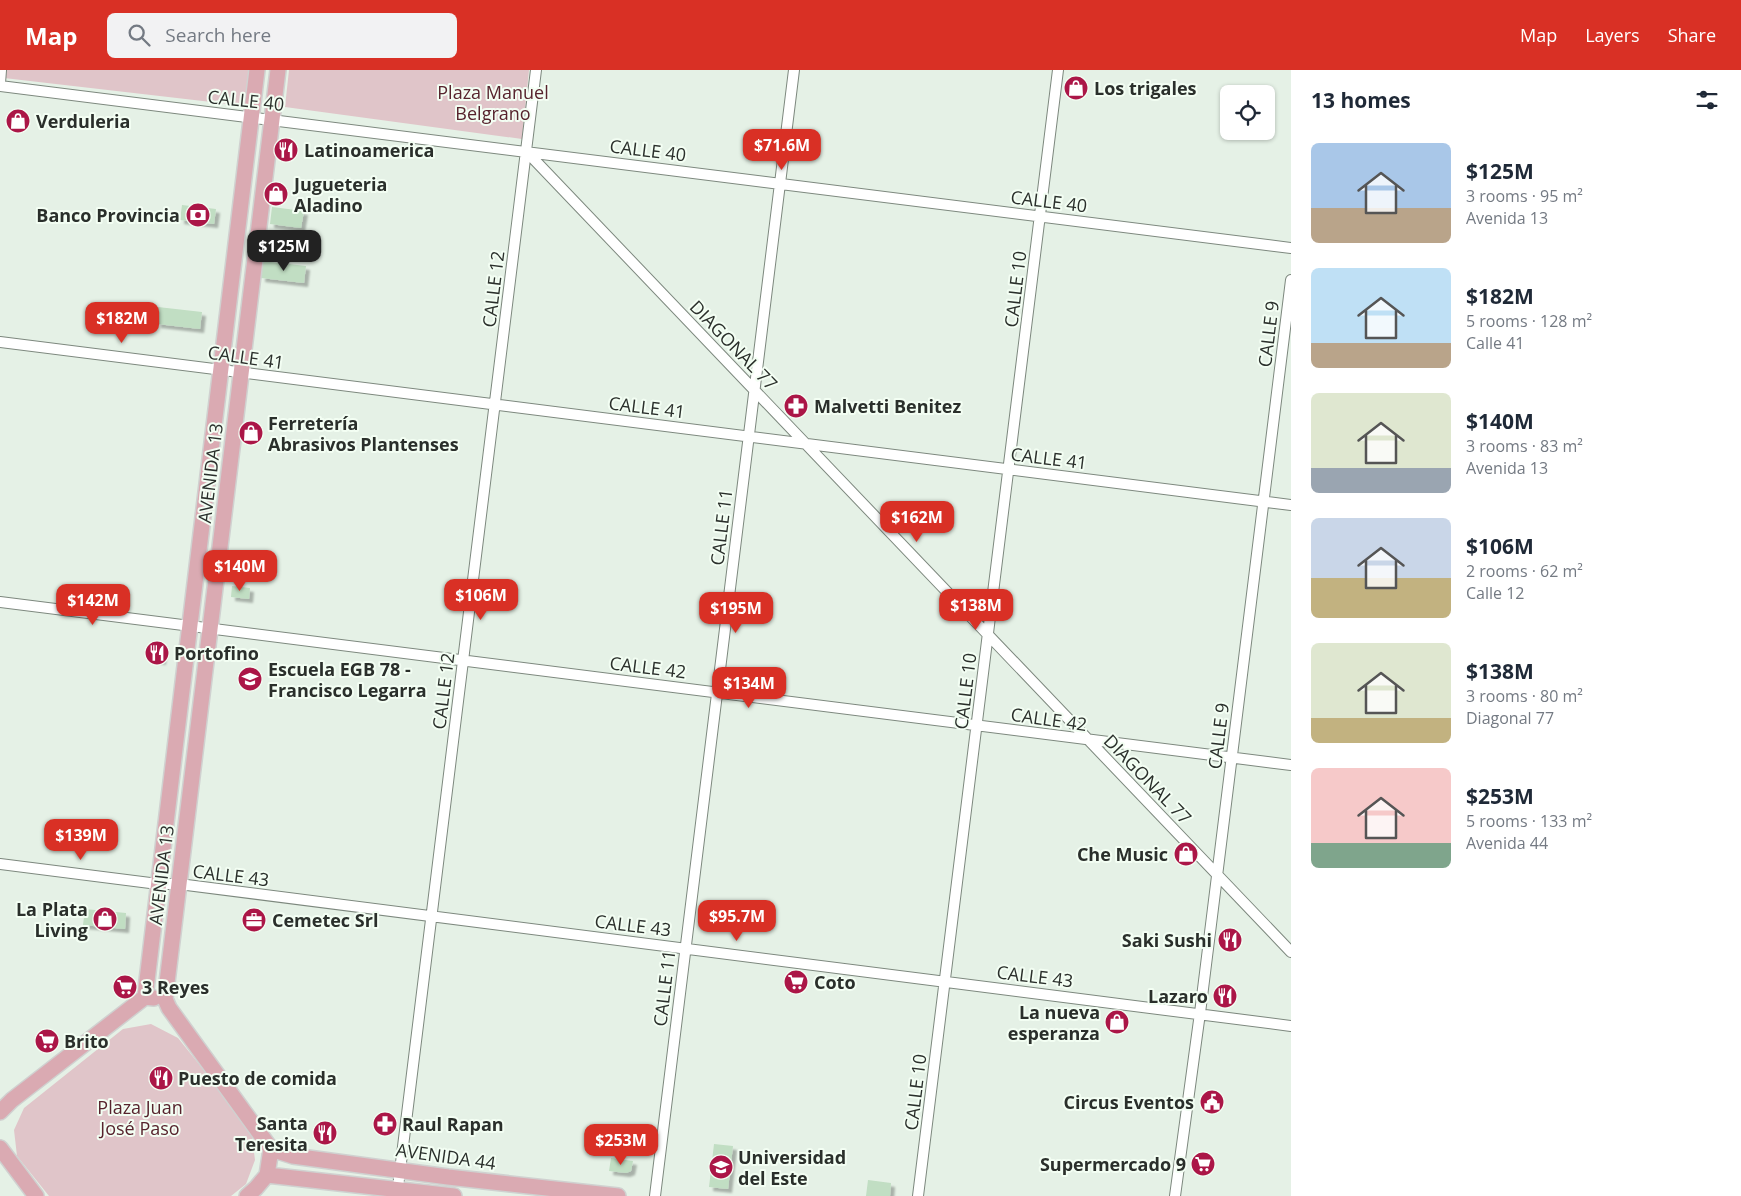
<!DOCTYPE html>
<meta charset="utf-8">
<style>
:root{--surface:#fff;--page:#f2f2f3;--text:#1f2937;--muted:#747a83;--accent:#d93025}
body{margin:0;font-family:"Open Sans",sans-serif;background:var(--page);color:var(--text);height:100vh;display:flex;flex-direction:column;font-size:19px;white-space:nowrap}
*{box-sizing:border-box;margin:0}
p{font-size:16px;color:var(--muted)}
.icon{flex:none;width:28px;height:28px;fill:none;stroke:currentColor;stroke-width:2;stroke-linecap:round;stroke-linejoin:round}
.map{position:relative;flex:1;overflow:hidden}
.sheet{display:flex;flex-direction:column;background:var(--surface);width:450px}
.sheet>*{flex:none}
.tools{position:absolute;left:1220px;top:15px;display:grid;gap:10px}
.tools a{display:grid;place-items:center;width:55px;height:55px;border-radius:8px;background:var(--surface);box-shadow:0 1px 4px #0004;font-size:25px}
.price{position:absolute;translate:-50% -42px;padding:0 11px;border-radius:10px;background:var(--accent);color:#fff;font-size:16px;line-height:32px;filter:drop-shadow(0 1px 2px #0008)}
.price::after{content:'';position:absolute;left:50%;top:30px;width:15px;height:11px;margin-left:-8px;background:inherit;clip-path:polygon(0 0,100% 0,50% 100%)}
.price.selected{background:#222;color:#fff}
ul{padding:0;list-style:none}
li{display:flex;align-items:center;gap:15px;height:125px;padding:0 20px}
li span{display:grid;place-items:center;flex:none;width:140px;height:100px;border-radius:8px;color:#555}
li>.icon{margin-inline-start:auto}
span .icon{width:60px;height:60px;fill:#fffc;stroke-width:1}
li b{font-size:21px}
h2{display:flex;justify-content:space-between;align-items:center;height:60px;padding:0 20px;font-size:21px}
header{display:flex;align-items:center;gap:30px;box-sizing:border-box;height:70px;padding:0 25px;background:var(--accent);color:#fff}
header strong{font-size:24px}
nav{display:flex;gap:28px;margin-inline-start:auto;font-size:18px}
.search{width:350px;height:45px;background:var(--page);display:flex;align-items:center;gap:12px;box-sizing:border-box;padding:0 18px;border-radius:8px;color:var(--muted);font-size:19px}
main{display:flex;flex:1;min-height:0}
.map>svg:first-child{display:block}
</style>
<header>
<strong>Map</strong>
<div class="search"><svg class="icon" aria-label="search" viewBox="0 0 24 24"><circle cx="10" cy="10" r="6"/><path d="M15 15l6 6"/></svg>Search here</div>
<nav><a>Map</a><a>Layers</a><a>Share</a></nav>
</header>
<main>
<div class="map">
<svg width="1291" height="1126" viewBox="0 0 1291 1126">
<defs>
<filter id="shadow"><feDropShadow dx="4" dy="4" stdDeviation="1" flood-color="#0004"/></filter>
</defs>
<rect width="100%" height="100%" fill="#e5f1e6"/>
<!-- green -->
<path fill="#e0c5c9" d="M5 0H251L246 36 4 8Z
M289 0H529L522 69 285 37Z
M151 954 178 968 251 1059 255 1090 246 1114 231 1126H49L17 1086 14 1060 24 1038 123 959Z"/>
<!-- building -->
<path fill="#c1dec3" filter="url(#shadow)" d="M182 135 216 139 214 154 180 150Z
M272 137 304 141 301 158 270 154Z
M263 191 306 196 304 213 261 208Z
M158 237 202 242 200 259 157 254Z
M232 516 250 518 249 529 231 527Z
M152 572 160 573 163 578 162 591 150 589Z
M85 839 126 843 125 859 83 855Z
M714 1074 733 1076 728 1119 709 1117Z
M611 1088 633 1091 631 1101 626 1103 609 1101Z
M868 1110 891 1113 890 1126H866Z"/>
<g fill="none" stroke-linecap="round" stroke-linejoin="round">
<defs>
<path id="street" d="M0 13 1 0
M0 16 1291 178
M526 81 1291 882
M0 272 1291 435
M0 532 1291 695
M0 794 158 814H179L1291 956
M397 1125 536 0
M655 1126 794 0
M918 1126 1058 0
M1175 1126 1200 943 1291 210"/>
<path id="primary" d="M145 927 257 0
M165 929 278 0
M165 929 169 938 271 1079 267 1105 256 1118 247 1126
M0 1042 12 1030 145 927 154 928
M0 1078 36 1126
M271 1079 293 1086 448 1107 618 1126
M267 1105 454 1126"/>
</defs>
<!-- street casing -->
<use href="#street" stroke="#7d887e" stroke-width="12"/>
<!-- primary casing -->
<use href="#primary" stroke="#d0d1d0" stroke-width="18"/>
<!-- street -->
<use href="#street" stroke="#fff" stroke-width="10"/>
<!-- primary -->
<use href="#primary" stroke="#daaab2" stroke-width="15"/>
</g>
<!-- icons -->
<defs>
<symbol id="shop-disc" viewBox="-11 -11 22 22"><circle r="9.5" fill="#ab1647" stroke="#f3fef3"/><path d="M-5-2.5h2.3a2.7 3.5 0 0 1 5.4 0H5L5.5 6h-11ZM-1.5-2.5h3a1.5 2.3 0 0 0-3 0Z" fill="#fff"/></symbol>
<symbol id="restaurant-disc" viewBox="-11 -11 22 22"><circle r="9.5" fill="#ab1647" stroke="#f3fef3"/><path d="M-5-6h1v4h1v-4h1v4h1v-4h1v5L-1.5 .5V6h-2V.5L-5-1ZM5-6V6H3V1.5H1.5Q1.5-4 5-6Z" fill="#fff"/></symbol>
<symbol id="bank-disc" viewBox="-11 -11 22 22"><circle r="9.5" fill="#ab1647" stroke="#f3fef3"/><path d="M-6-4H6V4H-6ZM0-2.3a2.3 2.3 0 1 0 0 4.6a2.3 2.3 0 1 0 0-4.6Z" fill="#fff"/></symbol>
<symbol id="pharmacy-disc" viewBox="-11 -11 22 22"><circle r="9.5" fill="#ab1647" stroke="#f3fef3"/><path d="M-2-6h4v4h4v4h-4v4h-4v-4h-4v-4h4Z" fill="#fff"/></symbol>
<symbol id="school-disc" viewBox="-11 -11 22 22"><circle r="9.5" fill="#ab1647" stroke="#f3fef3"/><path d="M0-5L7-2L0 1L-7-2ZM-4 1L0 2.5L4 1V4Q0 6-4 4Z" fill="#fff"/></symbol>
<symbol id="office-disc" viewBox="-11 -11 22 22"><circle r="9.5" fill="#ab1647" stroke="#f3fef3"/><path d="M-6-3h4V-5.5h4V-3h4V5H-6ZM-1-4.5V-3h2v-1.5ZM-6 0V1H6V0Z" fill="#fff"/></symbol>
<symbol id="supermarket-disc" viewBox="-11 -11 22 22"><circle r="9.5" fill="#ab1647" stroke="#f3fef3"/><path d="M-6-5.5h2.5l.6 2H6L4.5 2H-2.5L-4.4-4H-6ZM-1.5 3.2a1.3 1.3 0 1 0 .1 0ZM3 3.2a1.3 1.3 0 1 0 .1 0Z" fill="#fff"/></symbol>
<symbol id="civic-disc" viewBox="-11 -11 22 22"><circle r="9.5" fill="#ab1647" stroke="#f3fef3"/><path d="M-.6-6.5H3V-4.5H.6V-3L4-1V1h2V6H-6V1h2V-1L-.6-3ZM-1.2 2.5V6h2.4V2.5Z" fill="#fff"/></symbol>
<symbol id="university-disc" viewBox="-11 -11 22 22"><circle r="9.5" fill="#ab1647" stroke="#f3fef3"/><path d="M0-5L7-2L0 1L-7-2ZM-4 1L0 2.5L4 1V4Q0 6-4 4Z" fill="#fff"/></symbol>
</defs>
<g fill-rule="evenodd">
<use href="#shop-disc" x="1062" y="4" width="28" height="28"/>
<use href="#shop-disc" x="4" y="37" width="28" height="28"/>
<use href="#restaurant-disc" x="272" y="66" width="28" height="28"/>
<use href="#shop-disc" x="262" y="110" width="28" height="28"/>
<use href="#bank-disc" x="184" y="131" width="28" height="28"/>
<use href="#pharmacy-disc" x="782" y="322" width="28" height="28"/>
<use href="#shop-disc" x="237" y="349" width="28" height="28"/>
<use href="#restaurant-disc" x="143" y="569" width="28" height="28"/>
<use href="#school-disc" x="236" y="595" width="28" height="28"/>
<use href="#shop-disc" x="1172" y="770" width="28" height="28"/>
<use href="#shop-disc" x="91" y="835" width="28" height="28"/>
<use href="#office-disc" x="240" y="836" width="28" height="28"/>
<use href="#restaurant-disc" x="1216" y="856" width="28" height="28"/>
<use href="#supermarket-disc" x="782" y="898" width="28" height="28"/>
<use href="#supermarket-disc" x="111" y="903" width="28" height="28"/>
<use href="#restaurant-disc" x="1211" y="912" width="28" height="28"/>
<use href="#shop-disc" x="1103" y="938" width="28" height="28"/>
<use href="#supermarket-disc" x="33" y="957" width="28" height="28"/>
<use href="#restaurant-disc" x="147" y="994" width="28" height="28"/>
<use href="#civic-disc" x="1198" y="1018" width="28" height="28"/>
<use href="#pharmacy-disc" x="371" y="1040" width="28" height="28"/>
<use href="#restaurant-disc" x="311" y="1049" width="28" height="28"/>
<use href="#supermarket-disc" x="1189" y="1080" width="28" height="28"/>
<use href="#university-disc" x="707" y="1083" width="28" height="28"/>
</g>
<g text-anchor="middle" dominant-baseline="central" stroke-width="4" stroke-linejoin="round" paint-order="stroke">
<!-- poi labels -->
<g font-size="18" font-weight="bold" fill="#2a2f2b" stroke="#f3fef3" text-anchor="start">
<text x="1094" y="18">Los trigales</text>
<text x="36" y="51">Verduleria</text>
<text x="304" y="80">Latinoamerica</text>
<text x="294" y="114">Jugueteria<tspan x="294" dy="21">Aladino</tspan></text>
<text x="180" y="145" text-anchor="end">Banco Provincia</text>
<text x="814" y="336">Malvetti Benitez</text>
<text x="268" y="353">Ferretería<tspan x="268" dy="21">Abrasivos Plantenses</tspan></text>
<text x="174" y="583">Portofino</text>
<text x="268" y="599">Escuela EGB 78 -<tspan x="268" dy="21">Francisco Legarra</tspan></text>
<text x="1168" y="784" text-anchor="end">Che Music</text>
<text x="88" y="839" text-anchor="end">La Plata<tspan x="88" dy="21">Living</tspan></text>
<text x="272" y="850">Cemetec Srl</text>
<text x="1212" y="870" text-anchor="end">Saki Sushi</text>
<text x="814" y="912">Coto</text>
<text x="142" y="917">3 Reyes</text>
<text x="1208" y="926" text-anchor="end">Lazaro</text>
<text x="1100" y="942" text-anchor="end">La nueva<tspan x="1100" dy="21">esperanza</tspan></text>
<text x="64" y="971">Brito</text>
<text x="178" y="1008">Puesto de comida</text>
<text x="1194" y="1032" text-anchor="end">Circus Eventos</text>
<text x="308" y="1053" text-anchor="end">Santa<tspan x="308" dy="21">Teresita</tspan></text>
<text x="402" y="1054">Raul Rapan</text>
<text x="738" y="1087">Universidad<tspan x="738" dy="21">del Este</tspan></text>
<text x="1186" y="1094" text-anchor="end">Supermercado 9</text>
</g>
<!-- park labels -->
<g font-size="18" fill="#57232d" stroke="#f3fef3">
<text x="493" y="22">Plaza Manuel<tspan x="493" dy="21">Belgrano</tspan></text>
<text x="140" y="1037">Plaza Juan<tspan x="140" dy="21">José Paso</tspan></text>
</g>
<!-- street labels -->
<g font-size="18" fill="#2a2f2b" stroke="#f3fef3">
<text transform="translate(246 30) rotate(6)">CALLE 40</text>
<text transform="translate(648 80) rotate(7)">CALLE 40</text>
<text transform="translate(1049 131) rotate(7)">CALLE 40</text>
<text transform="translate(493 219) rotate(-83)">CALLE 12</text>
<text transform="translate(1015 219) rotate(-83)">CALLE 10</text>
<text transform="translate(1268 264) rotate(-83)">CALLE 9</text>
<text transform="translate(734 275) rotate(46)">DIAGONAL 77</text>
<text transform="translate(246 287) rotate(8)">CALLE 41</text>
<text transform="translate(647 337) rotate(7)">CALLE 41</text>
<text transform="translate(1049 388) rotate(7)">CALLE 41</text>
<text transform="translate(210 403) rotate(-83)">AVENIDA 13</text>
<text transform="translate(721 457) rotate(-83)">CALLE 11</text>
<text transform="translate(648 597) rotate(7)">CALLE 42</text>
<text transform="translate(443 621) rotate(-83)">CALLE 12</text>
<text transform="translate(965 621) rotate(-83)">CALLE 10</text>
<text transform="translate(1049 649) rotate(8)">CALLE 42</text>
<text transform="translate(1218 666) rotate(-83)">CALLE 9</text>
<text transform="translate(1148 709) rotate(46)">DIAGONAL 77</text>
<text transform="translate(161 805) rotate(-83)">AVENIDA 13</text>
<text transform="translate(231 805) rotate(7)">CALLE 43</text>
<text transform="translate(633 855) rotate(7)">CALLE 43</text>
<text transform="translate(1035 906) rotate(7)">CALLE 43</text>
<text transform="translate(664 918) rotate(-83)">CALLE 11</text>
<text transform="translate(915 1022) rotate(-83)">CALLE 10</text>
<text transform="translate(446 1086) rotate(8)">AVENIDA 44</text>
</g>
</g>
</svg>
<div class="tools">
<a><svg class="icon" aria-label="locate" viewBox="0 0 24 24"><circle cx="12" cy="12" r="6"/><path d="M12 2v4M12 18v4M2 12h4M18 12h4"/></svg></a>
</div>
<b class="price" style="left:782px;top:101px">$71.6M</b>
<b class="price selected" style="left:284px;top:202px">$125M</b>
<b class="price" style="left:122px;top:274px">$182M</b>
<b class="price" style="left:917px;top:473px">$162M</b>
<b class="price" style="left:240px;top:522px">$140M</b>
<b class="price" style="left:481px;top:551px">$106M</b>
<b class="price" style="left:93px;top:556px">$142M</b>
<b class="price" style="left:976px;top:561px">$138M</b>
<b class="price" style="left:736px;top:564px">$195M</b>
<b class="price" style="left:749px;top:639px">$134M</b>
<b class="price" style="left:81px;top:791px">$139M</b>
<b class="price" style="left:737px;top:872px">$95.7M</b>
<b class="price" style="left:621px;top:1096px">$253M</b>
</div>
<section class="sheet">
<h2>13 homes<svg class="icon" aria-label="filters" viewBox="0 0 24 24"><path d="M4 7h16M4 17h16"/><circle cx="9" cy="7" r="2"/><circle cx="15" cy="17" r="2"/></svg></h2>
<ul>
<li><span style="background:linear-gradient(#a9c7e8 65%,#b9a48a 0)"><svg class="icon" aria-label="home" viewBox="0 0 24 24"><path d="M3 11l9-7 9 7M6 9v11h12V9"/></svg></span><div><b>$125M</b><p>3 rooms · 95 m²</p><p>Avenida 13</p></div></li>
<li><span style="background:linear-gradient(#bfe0f5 75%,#b9a48a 0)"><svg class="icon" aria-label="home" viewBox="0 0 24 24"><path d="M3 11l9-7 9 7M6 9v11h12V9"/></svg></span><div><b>$182M</b><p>5 rooms · 128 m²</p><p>Calle 41</p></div></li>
<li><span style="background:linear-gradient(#dfe7d0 75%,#9aa5b1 0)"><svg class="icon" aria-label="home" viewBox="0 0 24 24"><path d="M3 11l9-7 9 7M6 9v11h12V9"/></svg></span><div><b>$140M</b><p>3 rooms · 83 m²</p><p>Avenida 13</p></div></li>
<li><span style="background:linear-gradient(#c9d6e8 60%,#c2b280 0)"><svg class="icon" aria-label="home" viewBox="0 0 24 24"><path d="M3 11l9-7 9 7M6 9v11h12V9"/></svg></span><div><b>$106M</b><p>2 rooms · 62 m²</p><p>Calle 12</p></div></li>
<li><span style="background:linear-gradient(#dfe7d0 75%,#c2b280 0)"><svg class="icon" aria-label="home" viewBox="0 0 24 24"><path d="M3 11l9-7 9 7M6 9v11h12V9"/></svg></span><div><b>$138M</b><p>3 rooms · 80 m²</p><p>Diagonal 77</p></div></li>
<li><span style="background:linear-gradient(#f6c9c9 75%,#7fa58c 0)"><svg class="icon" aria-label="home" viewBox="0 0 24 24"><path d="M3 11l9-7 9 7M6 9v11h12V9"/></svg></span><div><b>$253M</b><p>5 rooms · 133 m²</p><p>Avenida 44</p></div></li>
</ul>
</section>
</main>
